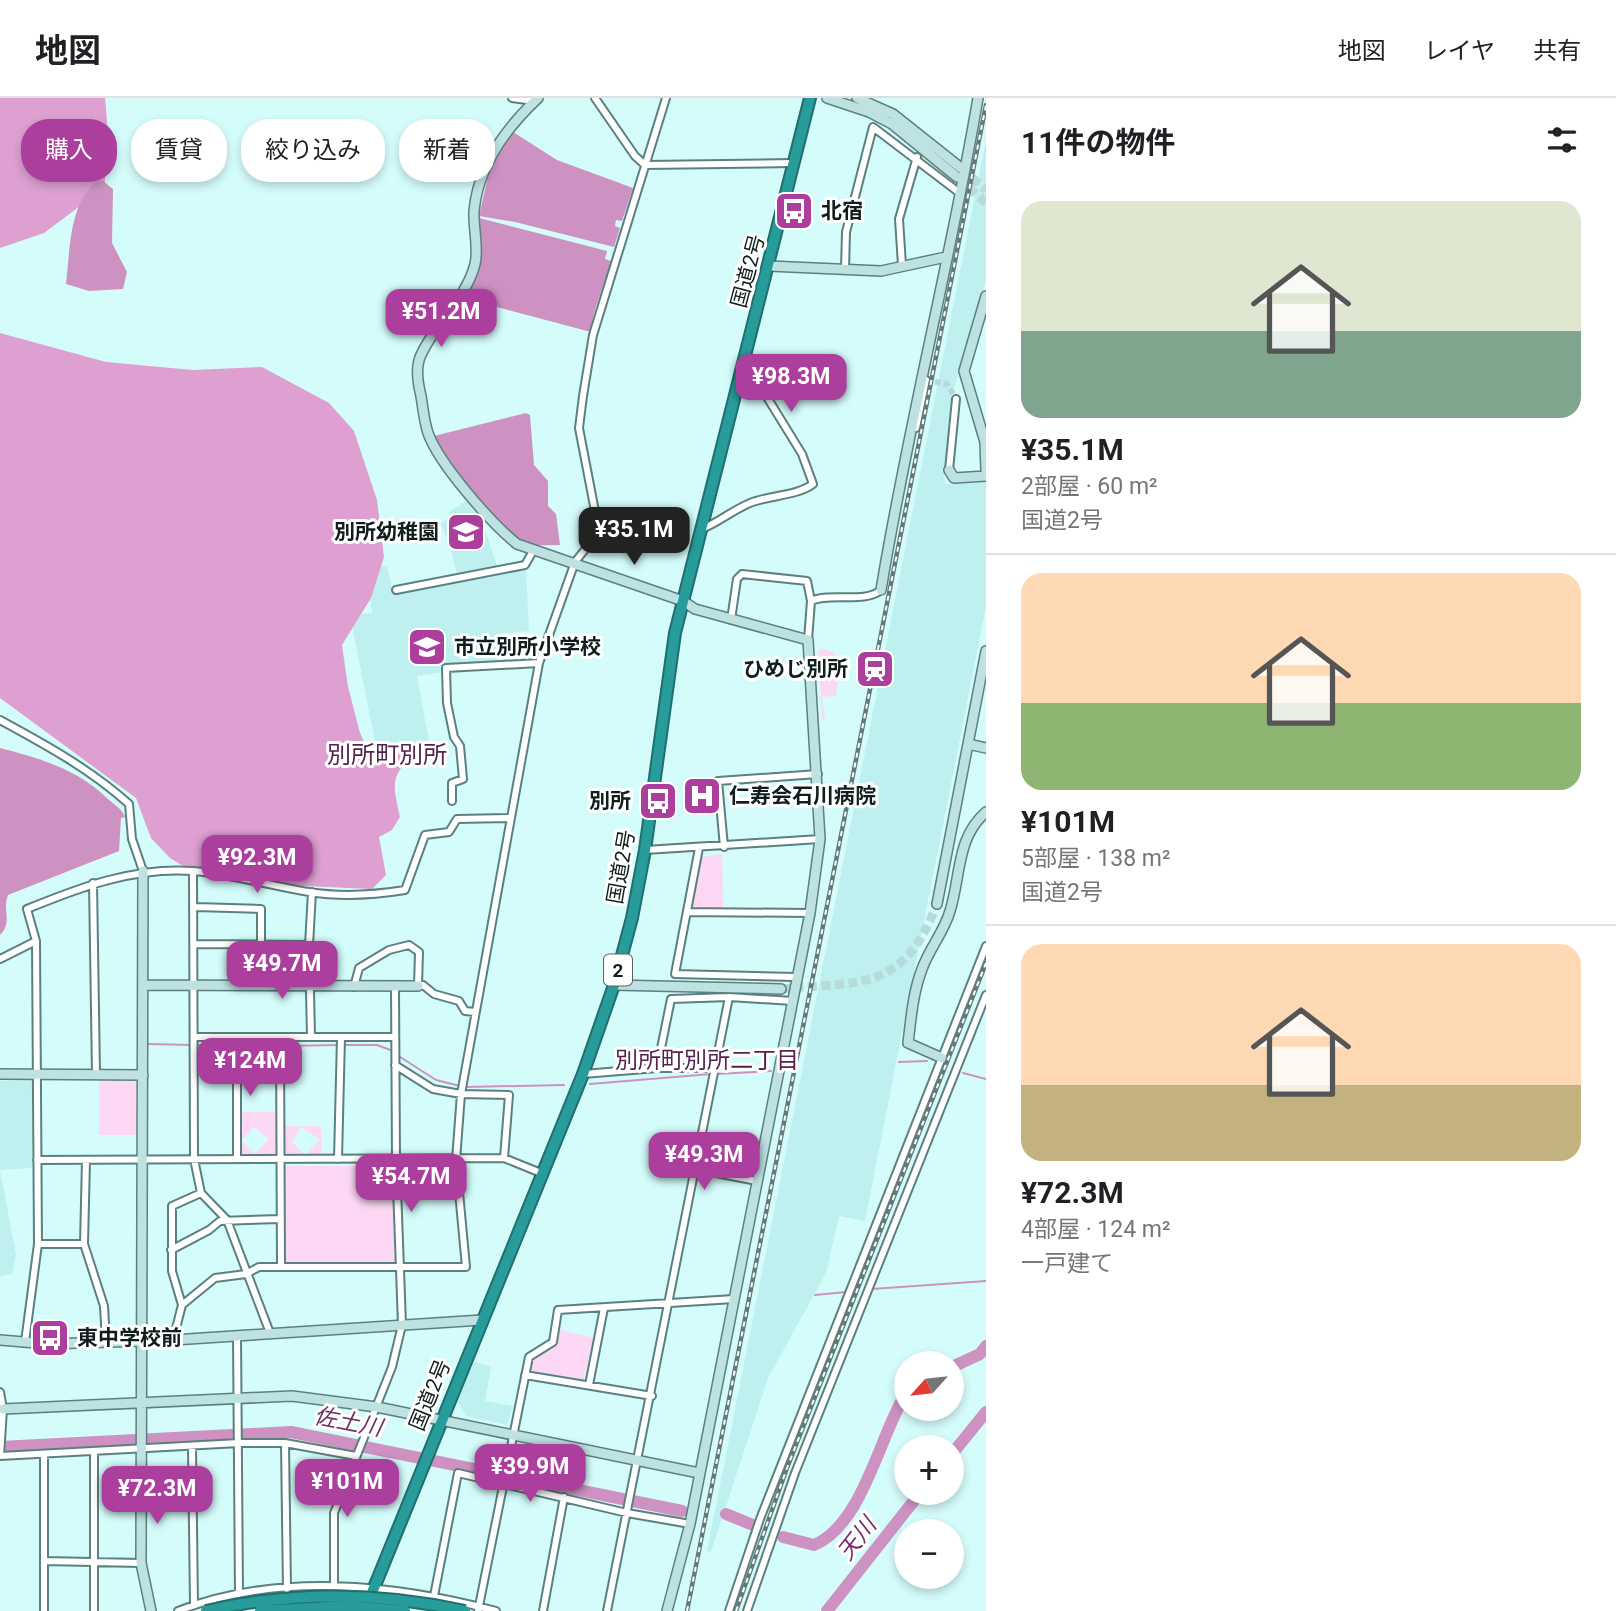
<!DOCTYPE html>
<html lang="ja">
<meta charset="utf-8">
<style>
:root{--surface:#fff;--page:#f6f6f6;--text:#202124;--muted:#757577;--line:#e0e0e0;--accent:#ac3e9d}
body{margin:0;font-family:Roboto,"Noto Sans JP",sans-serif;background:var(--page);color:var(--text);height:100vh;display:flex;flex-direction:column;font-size:26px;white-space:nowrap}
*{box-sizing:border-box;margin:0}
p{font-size:23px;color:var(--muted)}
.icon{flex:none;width:38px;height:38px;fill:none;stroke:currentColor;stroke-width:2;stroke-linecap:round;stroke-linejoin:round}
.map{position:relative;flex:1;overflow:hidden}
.drawer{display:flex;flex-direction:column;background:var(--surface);width:630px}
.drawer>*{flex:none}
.hud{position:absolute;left:21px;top:21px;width:665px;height:63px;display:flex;gap:14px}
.needle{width:46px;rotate:243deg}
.buttons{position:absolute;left:894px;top:1253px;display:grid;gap:14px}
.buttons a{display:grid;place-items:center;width:70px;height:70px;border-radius:50%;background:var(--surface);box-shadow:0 4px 10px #0003;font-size:35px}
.price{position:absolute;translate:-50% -60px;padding:0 16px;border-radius:14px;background:var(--accent);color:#fff;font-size:23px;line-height:46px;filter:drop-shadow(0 2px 4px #0008)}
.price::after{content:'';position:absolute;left:50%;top:42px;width:21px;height:16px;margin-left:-10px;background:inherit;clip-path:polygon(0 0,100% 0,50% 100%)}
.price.selected{background:#222;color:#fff}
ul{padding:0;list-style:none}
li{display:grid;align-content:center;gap:14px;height:371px;padding:0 35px}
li+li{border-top:2px solid var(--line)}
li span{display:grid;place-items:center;height:217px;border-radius:21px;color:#555}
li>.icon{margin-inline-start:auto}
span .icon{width:126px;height:126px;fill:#fffc;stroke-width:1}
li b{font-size:30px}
h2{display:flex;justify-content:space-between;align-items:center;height:84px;padding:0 35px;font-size:30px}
.pill{padding:0 24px;border-radius:28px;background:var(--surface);box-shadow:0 4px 10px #0003;font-size:24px;line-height:63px}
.pill.selected{background:var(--accent);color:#fff}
header{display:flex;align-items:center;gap:42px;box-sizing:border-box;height:98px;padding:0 35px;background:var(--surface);border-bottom:2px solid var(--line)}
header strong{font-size:33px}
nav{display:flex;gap:38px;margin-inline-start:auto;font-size:24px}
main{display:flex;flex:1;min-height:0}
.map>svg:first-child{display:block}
</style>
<header>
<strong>地図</strong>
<nav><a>地図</a><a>レイヤ</a><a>共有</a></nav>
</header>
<main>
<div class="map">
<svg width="986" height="1513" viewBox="0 0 986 1513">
<rect width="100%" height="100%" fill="#d4fcfb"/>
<!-- built -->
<path fill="#bef0ef" d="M986 42V181L980 209 951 300 944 373 945 386 986 384V508L865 1123 839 1118 826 1175 768 1280 711 1454 707 1453Z
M466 403 481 420 498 470 457 477 449 444 440 426 451 418 449 414Z
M387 468 393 496 526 472 529 533 498 536V562L494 564 443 567 444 574 417 578 429 643 377 654 350 517 372 515 367 470Z
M30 982 33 985 32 1070 0 1072V983Z
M0 1072 16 1157 12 1176 0 1178Z
M473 1263 491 1269 485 1303 513 1308 507 1327 466 1318 457 1302Z"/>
<!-- green -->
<path fill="#fdd8f5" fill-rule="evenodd" d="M823 550 835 556 838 584 836 598 822 599 825 622 822 621 818 552Z
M722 756 723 810 695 811 691 808 700 759Z
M99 982 134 983 137 986V1037H99Z
M239 1014H277V1055L273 1058 241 1056ZM254 1029 269 1041 255 1056 241 1043Z
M283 1028H321L322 1058 286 1059 283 1055ZM301 1029 320 1042 305 1057 292 1044Z
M288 1068H388L391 1071 395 1164 391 1167 286 1166 282 1162 283 1070Z
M557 1231 594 1240 583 1283 533 1273 530 1269 533 1261 555 1247Z"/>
<!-- forest -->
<path fill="#dda0d1" d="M0 0H105L109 45 104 90 44 135 0 150Z
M0 235 106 264 193 272 262 269 329 305 354 333 377 402 384 459 371 500 342 547 348 589 360 635 370 657 378 659 413 650 418 652C390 679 392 682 400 719L392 732 379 739 386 777 372 791 258 786 196 776 170 760 151 740 136 700 0 600Z"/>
<!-- water -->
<path fill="#ce92c2" d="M513 34 557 62 633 90 622 123 616 122 615 128 620 130 614 149 515 124 479 118 490 69Z
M96 83H103L113 91 112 145 127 174 123 191 89 193 66 186C70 152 69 107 96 83Z
M479 120 607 153 605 161 611 163C605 186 592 213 591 234L463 200C483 170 481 155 479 120Z
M526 315 530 317 534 367 548 383V408L556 416 560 447C547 447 534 449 522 443 497 432 448 363 434 338Z
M0 650C39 660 77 671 107 700 114 707 121 709 125 719L121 720 119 753 8 797C2 812 13 824 0 837Z"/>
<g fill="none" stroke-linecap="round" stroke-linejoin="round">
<!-- stream -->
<path stroke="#ce92c2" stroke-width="2" d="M148 946 191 947
M197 947H233
M239 947 278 948
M344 947H377L393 953
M284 948 338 947
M397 957 436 982 460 988
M899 964 927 963
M963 975 986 981
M716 976 771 973
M590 986 711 976
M465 989 564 987
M872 1191 986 1183
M815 1197 846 1194"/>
<!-- river -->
<path stroke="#ce92c2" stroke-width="12" d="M952 1269 980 1256 986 1248
M0 1349 291 1334 682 1413
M952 1356 986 1314
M726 1416 753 1427
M783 1439 814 1447C863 1427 880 1336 906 1295
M827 1513 920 1395"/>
<!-- street-tunnel -->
<path stroke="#b6dbda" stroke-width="6" stroke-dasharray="6 3" stroke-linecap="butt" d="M926 282 947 286 956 301"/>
<!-- secondary-tunnel -->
<path stroke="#b6dbda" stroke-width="9" stroke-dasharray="9 4.5" stroke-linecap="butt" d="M962 71 986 92
M959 81 986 105
M781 891C863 883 903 894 937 806"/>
<defs>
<path id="street" d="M512 0 534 3
M595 0 635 58 645 67 794 65
M902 167 899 121 917 59
M845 172 846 134 873 29 961 96
M916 330 926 282
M949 372 956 301
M702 431C719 424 733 412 750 405 770 397 797 398 813 386L802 356 754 278 744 267
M396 492 525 467 533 453
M731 522 737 481 742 476 807 483 811 503
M808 542 811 503C832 494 864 506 881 492
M0 622C46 647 90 671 129 706L132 741 143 773
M452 703V685L463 681 460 648 454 639 447 605 446 570 539 565
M724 749 718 683 818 676
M699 750 675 876 796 879
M645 752 820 741
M193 773 194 1061 201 1095 227 1122 270 1235
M93 785 96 976
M195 809 261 811V847
M687 814 810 815
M195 846 309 847
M0 861 36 843
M354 889 359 870 389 852 409 847 419 854 418 888 423 887 434 896 459 903 465 913 475 914
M194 939H395
M237 939V1061
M280 939 281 1169
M311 939 309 847 312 794
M395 967 433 991 461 996 509 997 504 1060
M657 970 671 901 729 899 793 903
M583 976 657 970H714
M338 1061 341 939
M37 1062 504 1060 541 1075
M86 1062 84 1146 104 1208 106 1244
M695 1071 757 1083
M38 1146H84
M171 1152 209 1132 220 1123 280 1121
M182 1207 215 1180 246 1176 259 1169H466L456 1062 461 996 539 565 575 464 599 434 579 330 583 298 593 237 666 0
M237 1237 239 1496
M173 1242 182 1207 172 1173V1108L201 1095
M25 1244 38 1146 36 843 27 811C81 789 133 769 193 773 232 776 271 788 309 794 341 799 374 797 405 792L425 737 449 734 457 721 508 720
M525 1277 652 1298
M589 1287 604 1210
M0 1294 3 1311 0 1358 239 1345H285L356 1358
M285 1345 287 1491
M192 1349 194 1507
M44 1358V1513
M44 1463 141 1465
M334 1488V1415L392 1269 402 1227 396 1061 395 890
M434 1498 458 1375 627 1415 690 1426
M94 1513V1354
M178 1513C277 1474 395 1486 496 1513
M478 1513 529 1259 553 1244 558 1212 734 1201
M543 1513 564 1399
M607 1513 729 899
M729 1513 760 1421 986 848
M747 1513 795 1375 986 897"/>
<path id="secondary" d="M538 0C506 30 478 68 474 113 473 130 479 150 475 166 467 199 435 226 421 257 415 269 418 286 421 298 423 310 424 323 428 335 439 366 491 425 517 446L683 503 695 511 808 542 820 741 810 815 690 1426 667 1513
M827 0 869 14 892 26 957 79
M857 0 893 16 961 70
M769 168 881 173 946 159
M986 198 964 273 985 344 986 373
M949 372 954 380 986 378
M881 492C908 327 950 165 978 0
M968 646 986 650
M143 773 141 1465 151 1513
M937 806 986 553
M144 887 418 888
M614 887 781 891
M942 960 908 945C911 921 913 894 922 871 929 851 944 834 950 813 961 778 956 740 986 714
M0 976 143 977
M0 1242 48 1246 173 1242 482 1222
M3 1311 292 1298 377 1309 699 1375"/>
<path id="highway" d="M367 1507 583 976 614 887 632 820 645 752 675 535 810 0"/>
</defs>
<!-- street casing -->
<use href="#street" stroke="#5b807f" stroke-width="10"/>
<!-- secondary casing -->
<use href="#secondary" stroke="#5b807f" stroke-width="12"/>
<!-- highway casing -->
<use href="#highway" stroke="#1f6f6f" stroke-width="14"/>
<!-- street -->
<use href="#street" stroke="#fff" stroke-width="6"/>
<!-- secondary -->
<use href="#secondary" stroke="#bee1e1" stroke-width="9"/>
<!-- highway -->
<use href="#highway" stroke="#289b9b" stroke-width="10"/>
<defs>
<path id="rail" d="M687 1513 986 7
M736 1513 787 1370 986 865"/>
</defs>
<!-- rail casing -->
<use href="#rail" stroke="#627b7a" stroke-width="4.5"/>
<!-- rail -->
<use href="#rail" stroke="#fff" stroke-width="2" stroke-dasharray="5" stroke-linecap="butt"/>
<defs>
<path id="highway-bridge" d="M206 1513C293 1493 379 1494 465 1513
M260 1513 345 1508 405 1513"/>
</defs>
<!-- highway-bridge casing -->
<use href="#highway-bridge" stroke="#1f6f6f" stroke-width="14" stroke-linecap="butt"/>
<!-- highway-bridge -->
<use href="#highway-bridge" stroke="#289b9b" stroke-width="10"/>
</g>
<!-- icons -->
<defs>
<symbol id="bus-square" viewBox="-11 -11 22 22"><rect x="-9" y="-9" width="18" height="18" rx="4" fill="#ac3e9d" stroke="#fff"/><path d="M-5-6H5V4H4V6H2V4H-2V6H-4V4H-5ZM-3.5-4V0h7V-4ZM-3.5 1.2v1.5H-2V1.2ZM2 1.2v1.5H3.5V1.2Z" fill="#fff"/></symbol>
<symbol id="school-square" viewBox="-11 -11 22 22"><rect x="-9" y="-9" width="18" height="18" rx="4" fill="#ac3e9d" stroke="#fff"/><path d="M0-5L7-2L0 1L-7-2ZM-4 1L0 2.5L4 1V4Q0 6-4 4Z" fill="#fff"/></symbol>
<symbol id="station-square" viewBox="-11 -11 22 22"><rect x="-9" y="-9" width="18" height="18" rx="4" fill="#ac3e9d" stroke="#fff"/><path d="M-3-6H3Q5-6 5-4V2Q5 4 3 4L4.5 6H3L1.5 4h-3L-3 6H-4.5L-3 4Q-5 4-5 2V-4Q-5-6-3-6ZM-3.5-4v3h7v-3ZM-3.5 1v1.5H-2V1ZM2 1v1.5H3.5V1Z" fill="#fff"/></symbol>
<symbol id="hospital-square" viewBox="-11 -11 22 22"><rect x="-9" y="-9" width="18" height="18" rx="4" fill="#ac3e9d" stroke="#fff"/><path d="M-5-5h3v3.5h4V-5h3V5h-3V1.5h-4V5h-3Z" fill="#fff"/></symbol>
</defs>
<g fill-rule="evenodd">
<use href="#bus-square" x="772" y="91" width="44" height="44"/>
<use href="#school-square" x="444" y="412" width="44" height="44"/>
<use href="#school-square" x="405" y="527" width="44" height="44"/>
<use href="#station-square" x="853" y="549" width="44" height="44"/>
<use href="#hospital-square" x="680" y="676" width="44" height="44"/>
<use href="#bus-square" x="636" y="681" width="44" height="44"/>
<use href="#bus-square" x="28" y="1218" width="44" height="44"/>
</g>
<g text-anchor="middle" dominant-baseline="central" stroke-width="6" stroke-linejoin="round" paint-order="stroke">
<!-- shield labels -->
<rect fill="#fff" stroke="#576261" stroke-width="2" x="604" y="856.5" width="28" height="31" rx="5"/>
<g font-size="19" font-weight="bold" fill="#0f1e1d">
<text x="618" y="872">2</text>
</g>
<!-- poi labels -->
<g font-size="21" font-weight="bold" fill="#0f1e1d" stroke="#fff" text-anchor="start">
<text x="821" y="113">北宿</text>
<text x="439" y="434" text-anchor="end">別所幼稚園</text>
<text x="454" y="549">市立別所小学校</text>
<text x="848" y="571" text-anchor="end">ひめじ別所</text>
<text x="729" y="698">仁寿会石川病院</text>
<text x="631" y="703" text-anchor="end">別所</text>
<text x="77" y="1240">東中学校前</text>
</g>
<!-- street labels -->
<g font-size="21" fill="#0f1e1d" stroke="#fff">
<text transform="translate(748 173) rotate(-75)">国道2号</text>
<text transform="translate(621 769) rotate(-80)">国道2号</text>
<text transform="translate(430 1297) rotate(-68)">国道2号</text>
</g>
<!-- neighbourhood labels -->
<g font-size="23" fill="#56214e" stroke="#fff">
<text x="707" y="962">別所町別所二丁目</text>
</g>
<!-- water labels -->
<g font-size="23" font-style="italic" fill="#742e6a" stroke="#fff">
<text transform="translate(348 1324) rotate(11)">佐土川</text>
<text transform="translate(857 1441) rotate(-52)">天川</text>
</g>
<!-- quarter labels -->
<g font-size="24" fill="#56214e" stroke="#fff">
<text x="387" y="657">別所町別所</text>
</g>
</g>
</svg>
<div class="buttons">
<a><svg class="needle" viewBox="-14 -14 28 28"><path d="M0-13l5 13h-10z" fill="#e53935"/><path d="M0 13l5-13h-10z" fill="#757577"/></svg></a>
<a>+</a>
<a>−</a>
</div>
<b class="price" style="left:441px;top:251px">¥51.2M</b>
<b class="price" style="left:791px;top:316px">¥98.3M</b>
<b class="price selected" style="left:634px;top:469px">¥35.1M</b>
<b class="price" style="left:257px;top:797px">¥92.3M</b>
<b class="price" style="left:282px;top:903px">¥49.7M</b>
<b class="price" style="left:250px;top:1000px">¥124M</b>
<b class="price" style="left:704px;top:1094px">¥49.3M</b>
<b class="price" style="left:411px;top:1116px">¥54.7M</b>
<b class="price" style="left:530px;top:1406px">¥39.9M</b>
<b class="price" style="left:347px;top:1421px">¥101M</b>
<b class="price" style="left:157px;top:1428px">¥72.3M</b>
<div class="hud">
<a class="pill selected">購入</a>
<a class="pill">賃貸</a>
<a class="pill">絞り込み</a>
<a class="pill">新着</a>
</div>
</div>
<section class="drawer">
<h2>11件の物件<svg class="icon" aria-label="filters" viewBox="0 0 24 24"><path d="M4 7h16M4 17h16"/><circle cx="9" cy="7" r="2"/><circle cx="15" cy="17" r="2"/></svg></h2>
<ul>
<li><span style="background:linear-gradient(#dfe7d0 60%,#7fa58c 0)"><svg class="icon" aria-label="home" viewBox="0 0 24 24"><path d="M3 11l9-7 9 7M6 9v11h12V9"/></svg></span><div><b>¥35.1M</b><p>2部屋 · 60 m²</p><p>国道2号</p></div></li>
<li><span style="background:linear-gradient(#ffd9b3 60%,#8fb573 0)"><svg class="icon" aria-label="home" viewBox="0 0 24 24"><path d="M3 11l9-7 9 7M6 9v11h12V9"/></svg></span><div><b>¥101M</b><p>5部屋 · 138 m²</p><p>国道2号</p></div></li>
<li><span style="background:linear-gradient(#ffd9b3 65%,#c2b280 0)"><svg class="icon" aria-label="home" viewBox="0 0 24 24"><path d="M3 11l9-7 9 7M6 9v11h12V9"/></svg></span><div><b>¥72.3M</b><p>4部屋 · 124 m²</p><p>一戸建て</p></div></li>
</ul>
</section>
</main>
